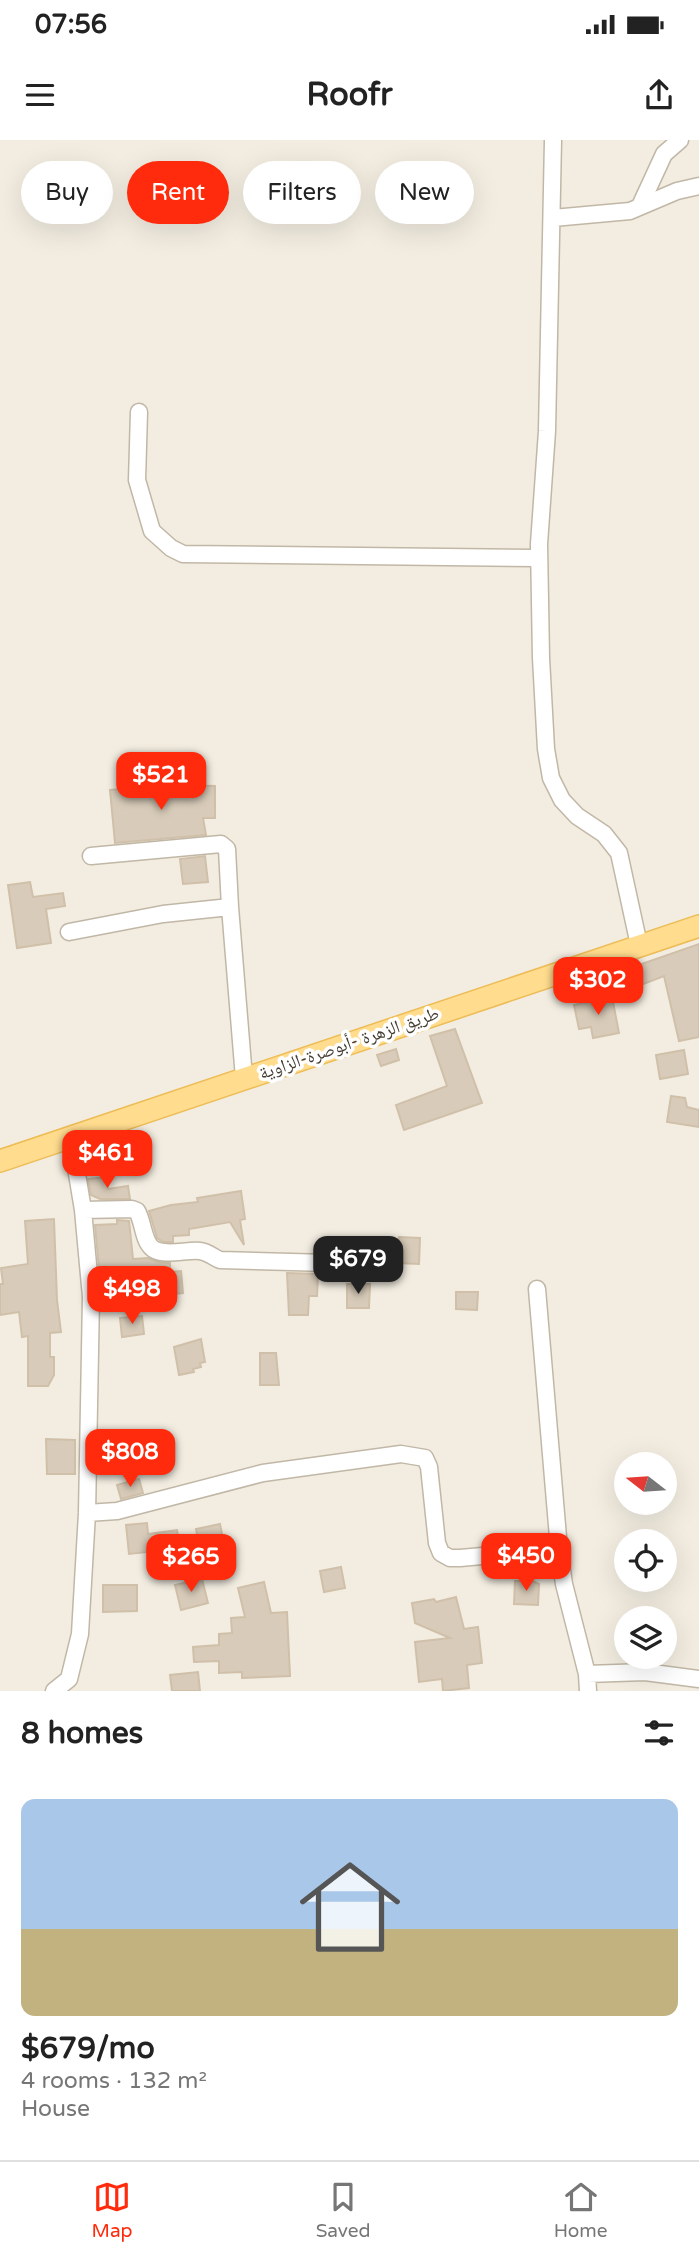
<!DOCTYPE html>
<meta charset="utf-8">
<style>
:root{--surface:#fff;--page:#f2f2f2;--text:#222;--muted:#767676;--line:#e0e0e0;--accent:#ff2b0c}
body{margin:0;font-family:"Varela Round","Noto Naskh Arabic",sans-serif;background:var(--page);color:var(--text);height:100vh;display:flex;flex-direction:column;font-size:26px;white-space:nowrap}
*{box-sizing:border-box;margin:0}
p{font-size:23px;color:var(--muted)}
.icon{flex:none;width:38px;height:38px;fill:none;stroke:currentColor;stroke-width:2;stroke-linecap:round;stroke-linejoin:round}
.map{position:relative;height:1551px;overflow:hidden}
.details{display:flex;flex-direction:column;background:var(--surface);flex:1}
.details>*{flex:none}
.guide{position:absolute;left:21px;top:21px;width:658px;height:63px;display:flex;gap:14px}
.needle{width:46px;rotate:287deg}
.controls{position:absolute;left:614px;top:1312px;display:grid;gap:14px}
.controls a{display:grid;place-items:center;width:63px;height:63px;border-radius:50%;background:var(--surface);box-shadow:0 7px 28px #0002;font-size:35px}
.price{position:absolute;translate:-50% -60px;padding:0 16px;border-radius:14px;background:var(--accent);color:#fff;font-size:23px;line-height:46px;filter:drop-shadow(0 2px 4px #0008)}
.price::after{content:'';position:absolute;left:50%;top:42px;width:21px;height:16px;margin-left:-10px;background:inherit;clip-path:polygon(0 0,100% 0,50% 100%)}
.price.on{background:#222;color:#fff}
ul{padding:0;list-style:none}
li{display:grid;align-content:center;gap:14px;height:371px;padding:0 21px}
li+li{border-top:2px solid var(--line)}
li span{display:grid;place-items:center;height:217px;border-radius:14px;color:#555}
li>.icon{margin-inline-start:auto}
span .icon{width:126px;height:126px;fill:#fffc;stroke-width:1}
li b{font-size:30px}
h2{display:flex;justify-content:space-between;align-items:center;height:84px;padding:0 21px;font-size:30px}
.chip{padding:0 24px;border-radius:32px;background:var(--surface);box-shadow:0 7px 28px #0002;font-size:24px;line-height:63px}
.chip.on{background:var(--accent);color:#fff}
.status{display:flex;justify-content:space-between;align-items:center;height:49px;padding:0 35px;background:var(--surface);direction:ltr}
.status svg{height:19px;fill:currentColor}
header{display:flex;justify-content:space-between;align-items:center;height:91px;padding:0 21px;background:var(--surface);font-size:32px;font-weight:700}
.tab-bar{display:flex;justify-content:space-around;align-items:center;height:98px;border-top:2px solid var(--line);background:var(--surface);font-size:19px;color:var(--muted)}
.tab-bar a{display:grid;justify-items:center;gap:4px}
.tab-bar .on{color:var(--accent)}
.map>svg:first-child{display:block}
</style>
<div class="status"><b>07:56</b><svg viewBox="0 0 49 12"><path d="M0 12V9h3v3zM5 12V6h3v6zM10 12V3h3v9zM15 12V0h3v12zM26 1h20v11H26zM47 4h2v5h-2z"/></svg></div>
<header><svg class="icon" aria-label="menu" viewBox="0 0 24 24"><path d="M4 6h16M4 12h16M4 18h16"/></svg>Roofr<svg class="icon" aria-label="share" viewBox="0 0 24 24"><path d="M12 15V3M7 8l5-5 5 5M5 13v7h14v-7"/></svg></header>
<div class="map">
<svg width="699" height="1551" viewBox="0 0 699 1551">
<rect width="100%" height="100%" fill="#f3ede1"/>
<!-- building -->
<path fill="#d8cbb9" stroke="#d0c0a9" stroke-width="2" d="M178 645 215 646V678H203L206 695 115 703 110 650Z
M205 716 208 742 183 744 180 719Z
M30 742 33 757 63 753 65 766 46 769 51 803 17 808 8 745Z
M699 804V897L679 901 664 836 625 851 618 840 638 834 636 826Z
M612 857 619 893 593 898 591 887 579 889 574 865Z
M455 889 482 963 404 990 396 965 447 946 430 896Z
M396 909 399 920 381 926 377 915Z
M684 910 688 934 660 939 656 915Z
M671 956 685 958 687 967 699 970V987L667 982Z
M106 1037 108 1049 128 1046 130 1059H100L91 1055 88 1039Z
M241 1051 245 1079 240 1080 244 1105 230 1082 189 1089V1095L173 1096V1102H163L157 1098 149 1071 171 1065 198 1062 197 1058Z
M54 1079 57 1160 61 1192 50 1193V1217H54V1235L48 1246H28V1196L22 1197 19 1172 0 1175V1144H3L1 1128 28 1124 25 1081Z
M117 1080 129 1081 133 1119 148 1118 158 1122 170 1123V1132L181 1131 183 1153 141 1157 138 1130 108 1132 110 1151H101L95 1085 117 1084Z
M399 1097 420 1098 419 1124 397 1123Z
M287 1133 318 1134 317 1156H309L308 1175H289Z
M347 1144H370L369 1168H347Z
M456 1152H478L477 1170 456 1169Z
M142 1176 144 1194 122 1197 120 1178Z
M201 1199 205 1222 200 1223 201 1227 193 1229 194 1232 179 1235 174 1207Z
M260 1213H276L279 1245H260Z
M46 1299 75 1300V1334H47Z
M139 1339 143 1353 121 1359 117 1345Z
M147 1383 148 1394 177 1390 181 1414 157 1417 156 1411 129 1414 126 1385Z
M220 1384 225 1409 201 1414 196 1389Z
M341 1427 345 1448 324 1452 320 1431Z
M202 1439 208 1463 181 1470 175 1445Z
M515 1441H532L539 1444 538 1465 514 1464Z
M264 1442 271 1473 287 1472 290 1536 242 1538V1532L219 1533V1521L194 1522 193 1507 219 1505V1494L232 1493 231 1478 245 1477 238 1448Z
M103 1445H137V1471L103 1472Z
M456 1457 464 1489 478 1487 482 1523 467 1525 469 1548 443 1551 442 1539 419 1542 415 1502 450 1498 415 1483 412 1463 434 1459 436 1462Z
M198 1532 200 1551H172L170 1535Z"/>
<g fill="none" stroke-linecap="round" stroke-linejoin="round">
<defs>
<path id="minor" d="M553 0 547 291 539 404 541 518 546 609 551 638 562 660 577 676 604 694 619 713 639 805
M640 66 664 14 680 0
M553 78 630 71 677 51 699 46
M139 272 137 340 152 391 171 408 183 414 539 418
M91 716 221 704 227 709 230 767
M69 792 163 774 230 767 244 938
M83 1070 132 1069 137 1071C143 1081 143 1099 151 1107 161 1118 187 1109 200 1111 208 1112 213 1117 220 1120L366 1124
M537 1149 559 1409 564 1444 587 1534 588 1551
M87 1373 117 1371 263 1333 401 1314 425 1318 429 1327 437 1403 441 1413 450 1418H460L559 1409
M587 1534 645 1532 699 1539
M54 1551 69 1539 80 1494 87 1373 91 1157 83 1070 71 998"/>
<path id="major" d="M0 1021 699 786"/>
</defs>
<!-- minor casing -->
<use href="#minor" stroke="#c1b7a6" stroke-width="19"/>
<!-- major casing -->
<use href="#major" stroke="#edbc55" stroke-width="24"/>
<!-- minor -->
<use href="#minor" stroke="#fff" stroke-width="16"/>
<!-- major -->
<use href="#major" stroke="#ffdc8e" stroke-width="21"/>
</g>
<g text-anchor="middle" dominant-baseline="central" stroke-width="7" stroke-linejoin="round" paint-order="stroke">
<!-- street labels -->
<g font-size="18" fill="#443d32" stroke="#fff">
<text transform="translate(349 903) rotate(-19)">طريق الزهرة -أبوصرة-الزاوية</text>
</g>
</g>
</svg>
<div class="controls">
<a><svg class="needle" viewBox="-14 -14 28 28"><path d="M0-13l5 13h-10z" fill="#e53935"/><path d="M0 13l5-13h-10z" fill="#767676"/></svg></a>
<a><svg class="icon" aria-label="locate" viewBox="0 0 24 24"><circle cx="12" cy="12" r="6"/><path d="M12 2v4M12 18v4M2 12h4M18 12h4"/></svg></a>
<a><svg class="icon" aria-label="layers" viewBox="0 0 24 24"><path d="M12 4l9 5-9 5-9-5zM3 14l9 5 9-5"/></svg></a>
</div>
<b class="price" style="left:161px;top:672px">$521</b>
<b class="price" style="left:598px;top:877px">$302</b>
<b class="price" style="left:107px;top:1050px">$461</b>
<b class="price on" style="left:358px;top:1156px">$679</b>
<b class="price" style="left:132px;top:1186px">$498</b>
<b class="price" style="left:130px;top:1349px">$808</b>
<b class="price" style="left:526px;top:1453px">$450</b>
<b class="price" style="left:191px;top:1454px">$265</b>
<div class="guide">
<a class="chip">Buy</a>
<a class="chip on">Rent</a>
<a class="chip">Filters</a>
<a class="chip">New</a>
</div>
</div>
<section class="details">
<h2>8 homes<svg class="icon" aria-label="filters" viewBox="0 0 24 24"><path d="M4 7h16M4 17h16"/><circle cx="9" cy="7" r="2"/><circle cx="15" cy="17" r="2"/></svg></h2>
<ul>
<li><span style="background:linear-gradient(#a9c7e8 60%,#c2b280 0)"><svg class="icon" aria-label="home" viewBox="0 0 24 24"><path d="M3 11l9-7 9 7M6 9v11h12V9"/></svg></span><div><b>$679/mo</b><p>4 rooms · 132 m²</p><p>House</p></div></li>
</ul>
</section>
<nav class="tab-bar">
<a class="on"><svg class="icon" aria-label="map" viewBox="0 0 24 24"><path d="M3 6l6-2 6 2 6-2v14l-6 2-6-2-6 2zM9 4v14M15 6v14"/></svg>Map</a>
<a><svg class="icon" aria-label="saved" viewBox="0 0 24 24"><path d="M7 4h10v16l-5-4-5 4z"/></svg>Saved</a>
<a><svg class="icon" aria-label="home" viewBox="0 0 24 24"><path d="M3 11l9-7 9 7M6 9v11h12V9"/></svg>Home</a>
</nav>
